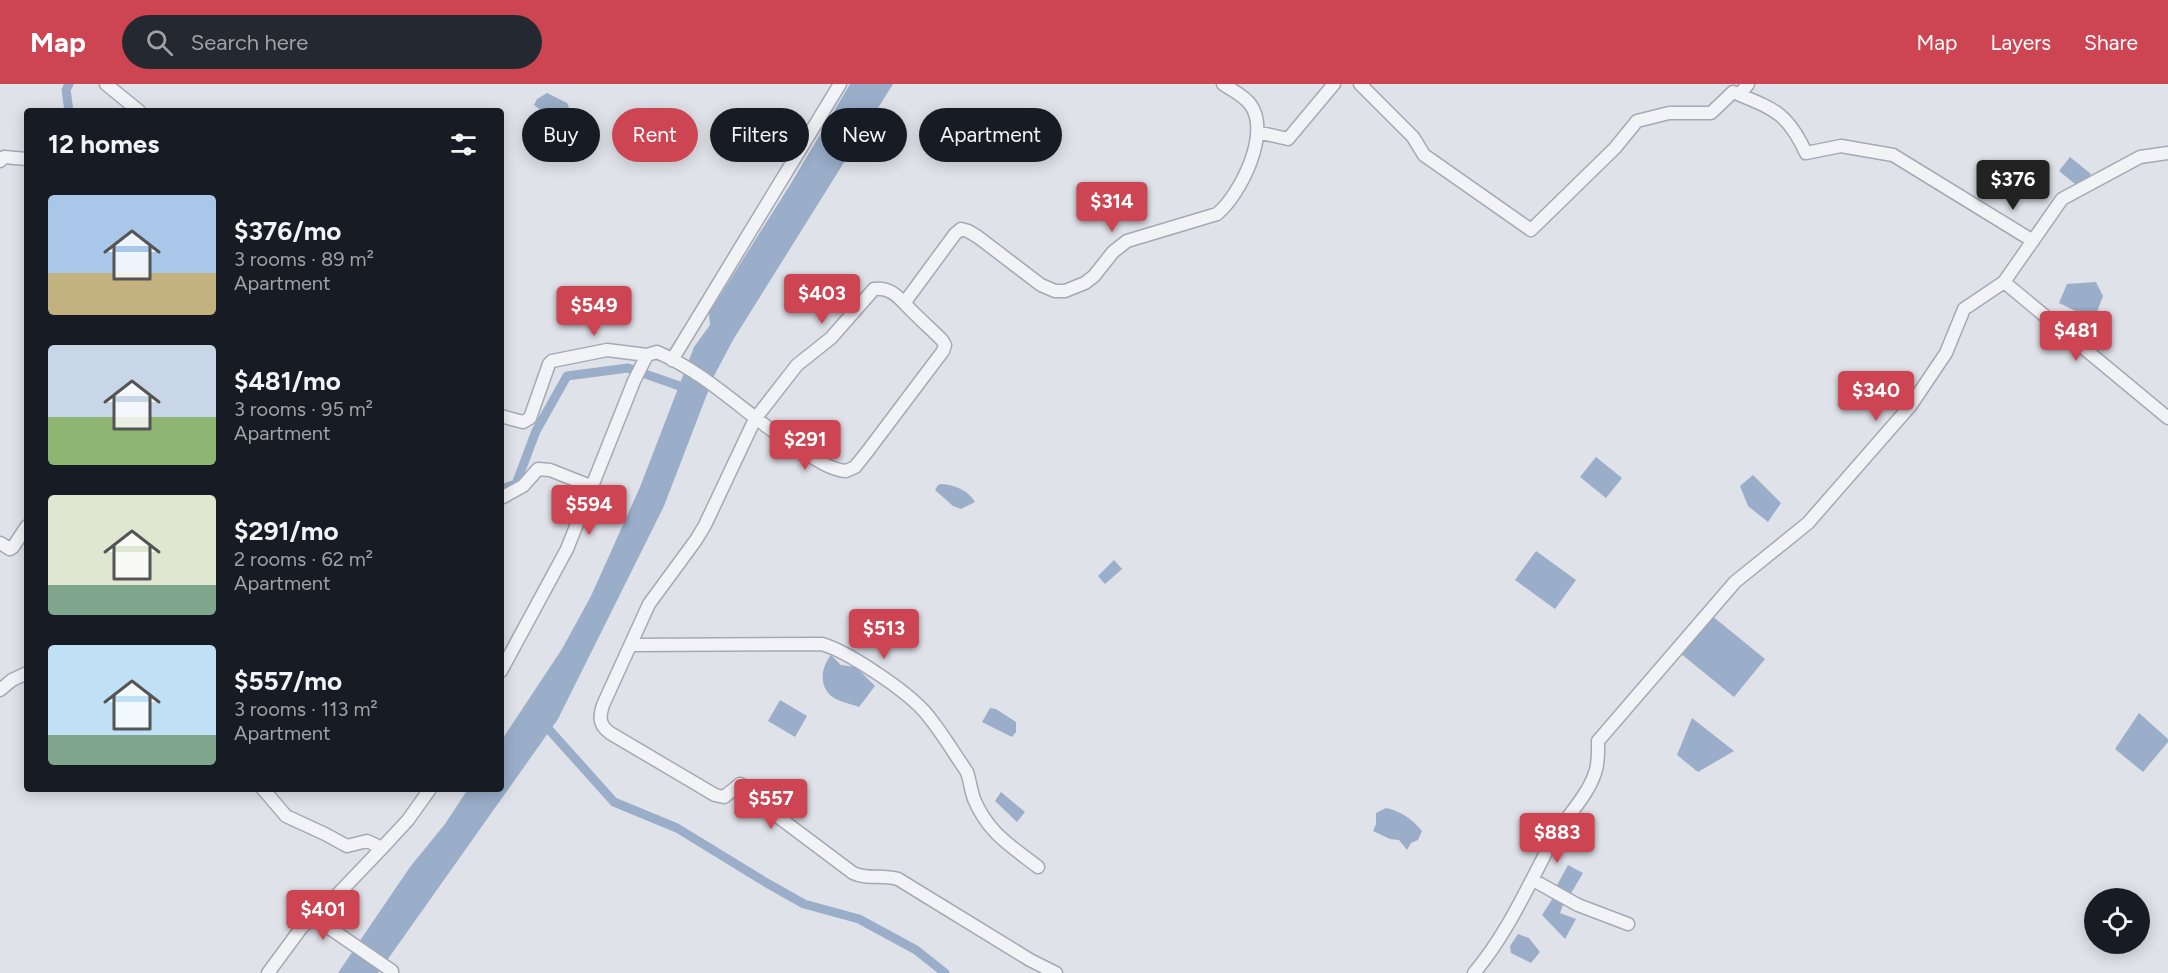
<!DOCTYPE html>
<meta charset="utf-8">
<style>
:root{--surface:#171b24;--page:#242831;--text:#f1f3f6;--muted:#9ea1a6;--accent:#cd4552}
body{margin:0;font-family:Figtree,sans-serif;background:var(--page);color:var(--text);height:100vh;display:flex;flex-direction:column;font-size:22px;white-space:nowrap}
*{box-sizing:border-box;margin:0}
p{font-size:20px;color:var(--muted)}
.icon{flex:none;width:33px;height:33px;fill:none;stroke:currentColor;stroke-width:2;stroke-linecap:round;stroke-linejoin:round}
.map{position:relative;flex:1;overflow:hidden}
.drawer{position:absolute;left:24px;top:24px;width:480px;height:684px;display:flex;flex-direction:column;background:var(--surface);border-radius:6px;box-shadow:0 3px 15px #0003}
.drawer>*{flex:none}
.hud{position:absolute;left:522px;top:24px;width:570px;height:54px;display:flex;gap:12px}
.buttons{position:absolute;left:2084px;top:804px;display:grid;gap:12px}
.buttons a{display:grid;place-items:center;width:66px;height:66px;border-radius:50%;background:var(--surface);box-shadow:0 3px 15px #0003;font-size:30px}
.price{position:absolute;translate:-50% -51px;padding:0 14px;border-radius:6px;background:var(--accent);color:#fff;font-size:20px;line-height:39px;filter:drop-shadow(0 2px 3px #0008)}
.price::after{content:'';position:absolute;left:50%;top:36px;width:18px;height:14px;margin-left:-9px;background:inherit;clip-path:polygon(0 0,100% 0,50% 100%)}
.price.current{background:#222;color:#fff}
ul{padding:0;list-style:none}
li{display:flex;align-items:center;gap:18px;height:150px;padding:0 24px}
li span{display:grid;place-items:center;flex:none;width:168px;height:120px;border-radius:6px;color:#555}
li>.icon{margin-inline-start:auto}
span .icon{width:72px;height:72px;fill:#fffc;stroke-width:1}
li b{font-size:26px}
h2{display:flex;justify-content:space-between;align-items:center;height:72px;padding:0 24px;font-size:26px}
.tag{padding:0 21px;border-radius:27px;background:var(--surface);box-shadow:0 3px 15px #0003;font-size:21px;line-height:54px}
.tag.current{background:var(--accent);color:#fff}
header{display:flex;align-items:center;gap:36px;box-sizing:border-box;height:84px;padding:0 30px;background:var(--accent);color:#fff}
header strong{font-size:28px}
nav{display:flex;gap:33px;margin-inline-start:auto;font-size:21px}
.search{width:420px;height:54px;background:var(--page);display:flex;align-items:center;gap:15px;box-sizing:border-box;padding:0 21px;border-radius:33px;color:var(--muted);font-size:22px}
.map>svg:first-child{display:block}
</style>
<header>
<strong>Map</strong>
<div class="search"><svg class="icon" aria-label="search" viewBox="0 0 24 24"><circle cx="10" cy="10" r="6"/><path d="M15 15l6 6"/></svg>Search here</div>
<nav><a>Map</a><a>Layers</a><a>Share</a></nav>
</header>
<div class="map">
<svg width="2168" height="889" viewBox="0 0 2168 889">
<rect width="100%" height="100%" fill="#dfe2e9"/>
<!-- water -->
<path fill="#9aaec9" d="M850 0H893L733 256 714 292 664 422 558 635 378 889H338L410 783 445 740 468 705H501V657L562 565 591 512 640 403 694 263 710 241 709 229 790 101Z
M547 9 567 19 569 23 558 39 534 21 537 15Z
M2070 73 2091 90 2080 104 2059 87Z
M2096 198 2103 212 2094 236 2059 219 2067 200Z
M1596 373 1622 394 1606 414 1580 393Z
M1753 391 1781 419 1768 438 1748 422 1740 402Z
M941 400C955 401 968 406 975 418L961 425 953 422 935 406 938 401Z
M1536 467 1576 496 1555 525 1515 496Z
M1114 476 1122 485 1105 500 1098 492Z
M1711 531 1765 575 1734 613 1680 569Z
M831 571 841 581 856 583 875 602 859 623C851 620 837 617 831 612 818 600 822 582 831 571Z
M780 616 807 632 795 653 768 637Z
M990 624 996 625 1016 638V648L1012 653 982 638Z
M2139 629 2168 655V658L2143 688 2115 665Z
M1692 634 1734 667 1698 688 1677 671Z
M1001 708 1025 728 1017 738 995 717Z
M1386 724C1401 727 1412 735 1422 747L1418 756 1411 759 1407 766 1399 756 1390 755 1373 747 1376 740V729Z
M1568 781 1583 789 1570 811 1556 803Z
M1553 814 1564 818 1560 829 1576 835 1565 855 1542 831Z
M1518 850 1529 854 1540 868 1531 879 1511 869 1510 862Z"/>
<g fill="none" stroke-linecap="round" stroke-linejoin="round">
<!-- canal -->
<path stroke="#9aaec9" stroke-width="9" d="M69 0 66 6 69 27
M501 405 516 400 536 347 567 292 628 284 691 306
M544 640 614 718 677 744 765 798 804 820 859 835 916 866 945 889"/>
<defs>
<path id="minor" d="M106 0 139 27
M1360 0 1413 53 1424 71 1531 146 1615 64 1637 37 1669 29H1711L1733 8C1774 25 1787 28 1806 69L1841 62 1893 71 2033 157
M1740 10 1748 0
M1257 48 1288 55 1334 0
M0 77 4 73 27 75
M2004 198 2168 334
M905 218 955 150 961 145 968 147 978 153 1041 201 1055 207H1065L1085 199 1094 192 1113 168 1127 157 1217 130C1240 111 1272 48 1250 20 1243 11 1232 6 1223 0
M672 276 840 0
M501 332 523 338 530 334 549 280 552 277 607 266 647 271 657 268C713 292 755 340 807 370 819 377 832 386 846 387L855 383 867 368 943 267 945 261 942 256C933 247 923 238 914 229 902 218 893 202 874 205L831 254 797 281 755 335 705 441 696 456 649 520 603 621C599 633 599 641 610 649L715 711 724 713 740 700 762 710 774 719 777 732 853 789C867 796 882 790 898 795L1030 876 1056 889
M501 414 523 402 538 385 550 386 593 403
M0 459 10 465 13 463 27 442
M631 561 822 560C849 568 905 606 924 627 940 645 953 668 967 688 970 697 971 707 974 715 988 749 1011 762 1038 783
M501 587 567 465 634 297 647 271
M0 606 12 596 27 589
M263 705 286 732 325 750 347 762 367 757 382 764
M1533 796 1578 821 1628 840
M312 832 392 887V889
M268 889 302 843 338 810 382 764 408 736 430 705
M1474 889C1507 850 1527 804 1551 759 1563 735 1587 714 1595 689 1599 678 1598 667 1598 657L1735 498 1808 439 1911 321 1946 269 1964 225 2004 198 2062 115 2140 73 2168 69"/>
</defs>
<!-- minor casing -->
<use href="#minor" stroke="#a4a9b3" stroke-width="15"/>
<!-- minor -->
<use href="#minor" stroke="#f2f3f7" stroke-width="12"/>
</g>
</svg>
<div class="buttons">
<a><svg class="icon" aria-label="locate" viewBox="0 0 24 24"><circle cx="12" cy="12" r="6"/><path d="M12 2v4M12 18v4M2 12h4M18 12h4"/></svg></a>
</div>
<b class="price current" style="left:2013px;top:127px">$376</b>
<b class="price" style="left:1112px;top:149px">$314</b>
<b class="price" style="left:822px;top:241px">$403</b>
<b class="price" style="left:594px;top:253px">$549</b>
<b class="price" style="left:2076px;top:278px">$481</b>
<b class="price" style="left:1876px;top:338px">$340</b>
<b class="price" style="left:805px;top:387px">$291</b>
<b class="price" style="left:589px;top:452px">$594</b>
<b class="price" style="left:884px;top:576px">$513</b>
<b class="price" style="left:771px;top:746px">$557</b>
<b class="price" style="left:1557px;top:780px">$883</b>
<b class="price" style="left:323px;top:857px">$401</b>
<div class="hud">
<a class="tag">Buy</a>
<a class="tag current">Rent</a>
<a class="tag">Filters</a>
<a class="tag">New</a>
<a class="tag">Apartment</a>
</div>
<section class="drawer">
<h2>12 homes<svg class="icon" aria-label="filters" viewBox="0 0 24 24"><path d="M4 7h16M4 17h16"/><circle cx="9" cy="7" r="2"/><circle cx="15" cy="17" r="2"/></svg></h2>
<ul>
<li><span style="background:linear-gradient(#a9c7e8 65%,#c2b280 0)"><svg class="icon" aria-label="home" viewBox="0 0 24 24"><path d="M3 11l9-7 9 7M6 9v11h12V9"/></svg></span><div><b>$376/mo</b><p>3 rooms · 89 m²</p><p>Apartment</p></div></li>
<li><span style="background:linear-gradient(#c9d6e8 60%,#8fb573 0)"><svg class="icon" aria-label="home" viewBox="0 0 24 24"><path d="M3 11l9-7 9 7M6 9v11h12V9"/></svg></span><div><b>$481/mo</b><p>3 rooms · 95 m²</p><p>Apartment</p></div></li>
<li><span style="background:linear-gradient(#dfe7d0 75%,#7fa58c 0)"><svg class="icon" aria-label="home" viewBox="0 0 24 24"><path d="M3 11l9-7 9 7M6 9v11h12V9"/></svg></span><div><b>$291/mo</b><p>2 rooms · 62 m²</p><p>Apartment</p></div></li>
<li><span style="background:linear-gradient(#bfe0f5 75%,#7fa58c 0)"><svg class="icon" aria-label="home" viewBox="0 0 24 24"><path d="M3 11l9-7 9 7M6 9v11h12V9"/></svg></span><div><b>$557/mo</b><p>3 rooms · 113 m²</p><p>Apartment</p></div></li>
</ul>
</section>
</div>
